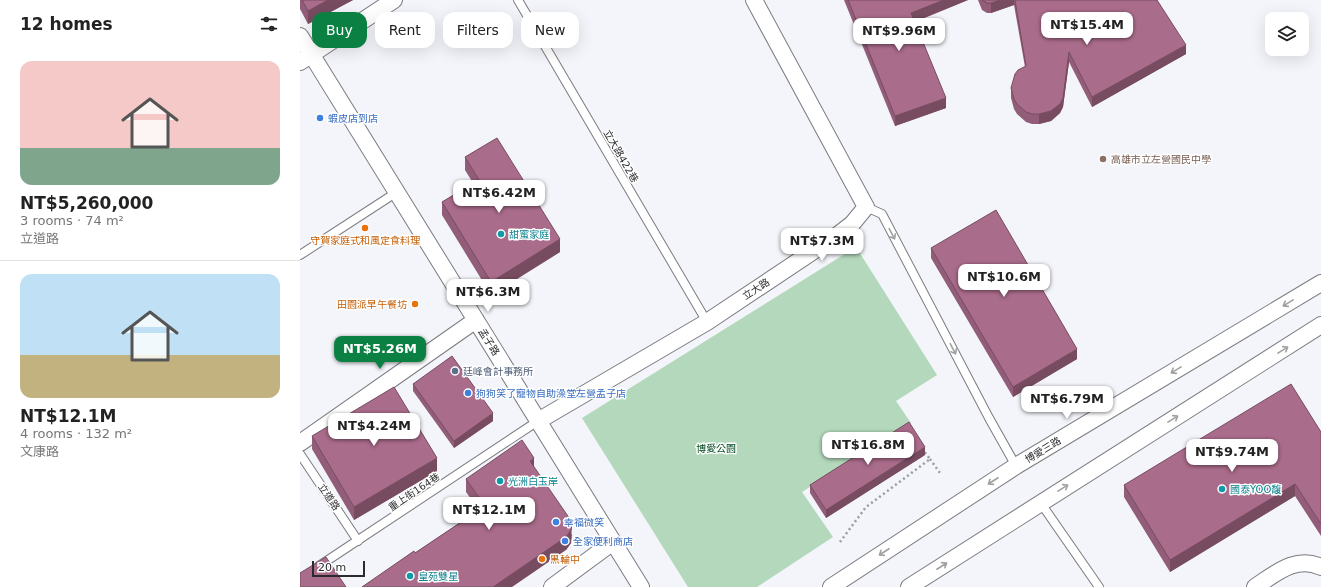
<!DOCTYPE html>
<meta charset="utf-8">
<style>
:root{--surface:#fff;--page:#f6f6f6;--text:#222;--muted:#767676;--line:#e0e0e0;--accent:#0b8043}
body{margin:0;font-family:"DejaVu Sans","Noto Sans TC",sans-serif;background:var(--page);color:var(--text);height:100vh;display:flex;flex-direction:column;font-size:15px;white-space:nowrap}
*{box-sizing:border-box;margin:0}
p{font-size:13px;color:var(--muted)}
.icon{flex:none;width:22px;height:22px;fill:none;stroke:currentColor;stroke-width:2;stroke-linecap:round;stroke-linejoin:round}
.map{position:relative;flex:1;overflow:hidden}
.sheet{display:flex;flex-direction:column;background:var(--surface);width:300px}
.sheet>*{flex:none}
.hud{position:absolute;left:12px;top:12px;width:380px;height:36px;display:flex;gap:8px}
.fabs{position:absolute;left:965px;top:12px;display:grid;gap:8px}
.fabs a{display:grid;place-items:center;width:44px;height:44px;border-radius:8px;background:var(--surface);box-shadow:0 4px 16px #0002;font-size:20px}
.scale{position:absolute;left:12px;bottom:10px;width:53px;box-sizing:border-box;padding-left:4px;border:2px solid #2a2b2d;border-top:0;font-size:11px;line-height:14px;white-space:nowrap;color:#2a2b2d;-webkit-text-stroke:3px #fff;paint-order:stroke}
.price{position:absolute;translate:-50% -34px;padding:0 9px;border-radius:8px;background:#fff;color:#222;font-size:13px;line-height:26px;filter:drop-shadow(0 1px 2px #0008)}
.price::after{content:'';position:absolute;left:50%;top:24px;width:12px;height:9px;margin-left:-6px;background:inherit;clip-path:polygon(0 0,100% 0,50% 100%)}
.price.current{background:var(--accent);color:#fff}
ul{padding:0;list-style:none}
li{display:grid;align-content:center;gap:8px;height:212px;padding:0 20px}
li+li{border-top:1px solid var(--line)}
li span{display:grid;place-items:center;height:124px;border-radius:12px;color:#555}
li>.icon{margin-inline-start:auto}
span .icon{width:72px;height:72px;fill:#fffc;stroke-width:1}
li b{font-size:17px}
h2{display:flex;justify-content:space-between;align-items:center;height:48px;padding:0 20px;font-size:17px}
.chip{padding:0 14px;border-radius:12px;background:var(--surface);box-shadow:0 4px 16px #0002;font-size:14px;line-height:36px}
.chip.current{background:var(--accent);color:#fff}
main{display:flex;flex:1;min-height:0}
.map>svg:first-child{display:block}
</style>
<main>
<section class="sheet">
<h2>12 homes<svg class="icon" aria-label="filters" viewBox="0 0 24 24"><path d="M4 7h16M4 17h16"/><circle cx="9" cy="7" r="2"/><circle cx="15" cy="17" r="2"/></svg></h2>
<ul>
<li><span style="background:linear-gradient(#f6c9c9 70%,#7fa58c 0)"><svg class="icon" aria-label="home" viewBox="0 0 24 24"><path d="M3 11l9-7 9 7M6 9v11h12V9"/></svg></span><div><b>NT$5,260,000</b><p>3 rooms · 74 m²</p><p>立道路</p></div></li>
<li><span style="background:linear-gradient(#bfe0f5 65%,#c2b280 0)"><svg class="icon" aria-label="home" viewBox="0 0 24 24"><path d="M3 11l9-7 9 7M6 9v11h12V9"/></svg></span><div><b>NT$12.1M</b><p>4 rooms · 132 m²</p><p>文康路</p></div></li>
</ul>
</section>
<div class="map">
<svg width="1021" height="587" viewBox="0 0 1021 587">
<rect width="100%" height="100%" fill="#f3f5fa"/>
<!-- green -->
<path fill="#b3d8bb" d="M556 247 637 375 596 401 611 423 502 492 533 537 457 587H388L282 418Z"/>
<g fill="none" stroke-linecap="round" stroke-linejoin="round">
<defs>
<path id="service" d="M218 0 407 322
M566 207 582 214 689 418 716 466
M0 255 97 192
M0 454 58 541
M740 502 799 587
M19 566 238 421"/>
<path id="minor" d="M0 36 341 587
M0 62 94 0
M238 421 407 322 539 234 552 224 566 207 454 0
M0 443 176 320
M252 587 313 542
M531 587 716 466 1021 283
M609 587 1021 325
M955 587C975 574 996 555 1021 567"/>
</defs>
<!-- service casing -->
<use href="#service" stroke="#7b7c81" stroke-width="10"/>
<!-- minor casing -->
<use href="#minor" stroke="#7b7c81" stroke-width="18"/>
<!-- path -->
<path stroke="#9c9da1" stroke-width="2.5" stroke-dasharray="2 3" stroke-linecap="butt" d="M630 459 640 473
M540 542 566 507 630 459 623 450"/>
<!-- service -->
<use href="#service" stroke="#fff" stroke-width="8"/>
<!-- minor -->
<use href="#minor" stroke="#fff" stroke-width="16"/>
</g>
<!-- wall -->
<path fill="#925d78" d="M0 0H53L8 24 0 9Z
M544 0H668L615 22 646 108 595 126Z
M678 0H857L886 54 792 107 769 62 763 107 760 113 751 121 739 124H732L726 122 717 114 714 109 711 98V88L725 67 714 5 691 13H687L682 10Z
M165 157 260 252 191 295 142 215V202L173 183 165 170Z
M631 248 777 359 713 397 631 258Z
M113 384 193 421 154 448 113 391Z
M1021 432V536L995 496 870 572 824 497V485Z
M12 436 137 471 54 520 12 449Z
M625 455 526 518 510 493V485Z
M234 468 272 535 271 543 266 550 115 553 179 510 166 492V479Z"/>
<!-- shaded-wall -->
<path fill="#774c61" d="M28 0H53L8 24V11Z
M644 0H668L611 23V13Z
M701 0H714V5L691 13V3Z
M886 45V54L792 107V97Z
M769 52V62L763 107 760 113 751 121 739 124V114Z
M646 98V108L595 126V116Z
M260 239V252L191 295V282Z
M777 349V359L713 397V387Z
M193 413V421L154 448V441Z
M625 447V455L526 518V510Z
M137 458V471L54 520V507Z
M234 458V470L230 461Z
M995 484V496L870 572V560Z
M272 522 271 543 266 550 212 587H193Z"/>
<!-- building -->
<path fill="#aa6c8b" stroke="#774c61" d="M2 0H28L8 11Z
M548 0H644L611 13 646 98 595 116Z
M682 0H701L691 3H687Z
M715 0H857L886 45 792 97 769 52 763 98 760 104 751 111 739 114H732L726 112 717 104 714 99 711 88 715 74 718 70 726 66Z
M197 138 260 239 191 282 142 202 179 180 165 157Z
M696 210 777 349 713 387 631 248Z
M152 356 193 413 154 441 113 384Z
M991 384 1021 432V524L995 484 870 560 824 485Z
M94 387 137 458 54 507 12 436Z
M609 422 625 447 526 510 510 485Z
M222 440 234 458 230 461 272 522 271 530 266 537 193 587H62L114 551 115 553 185 506 166 479Z
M26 557 46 587H0V573Z"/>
<!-- one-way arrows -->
<defs><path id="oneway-shaft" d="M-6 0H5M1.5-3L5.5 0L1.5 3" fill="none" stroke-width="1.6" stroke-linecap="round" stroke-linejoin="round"/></defs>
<g stroke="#9fa0a0">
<use href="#oneway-shaft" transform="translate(592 234) rotate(62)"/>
<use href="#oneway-shaft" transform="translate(988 303) rotate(149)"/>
<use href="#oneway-shaft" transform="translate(653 349) rotate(62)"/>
<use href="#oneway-shaft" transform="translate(983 350) rotate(-32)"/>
<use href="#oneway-shaft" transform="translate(876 370) rotate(149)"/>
<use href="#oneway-shaft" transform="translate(873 419) rotate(-32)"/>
<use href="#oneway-shaft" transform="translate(693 481) rotate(147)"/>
<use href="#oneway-shaft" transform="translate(763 488) rotate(-32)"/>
<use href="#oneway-shaft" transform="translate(584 552) rotate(147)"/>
<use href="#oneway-shaft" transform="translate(642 566) rotate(-33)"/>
</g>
<!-- markers -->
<g fill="#3f7fe0" stroke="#fff" stroke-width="1.5">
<circle cx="20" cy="118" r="4"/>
<circle cx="168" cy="393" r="4"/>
<circle cx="256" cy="522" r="4"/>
<circle cx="265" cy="541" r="4"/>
</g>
<circle fill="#8d6e63" stroke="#fff" stroke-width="1.5" cx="803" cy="159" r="4"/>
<g fill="#e8710a" stroke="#fff" stroke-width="1.5">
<circle cx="65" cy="228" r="4"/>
<circle cx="115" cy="304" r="4"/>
<circle cx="242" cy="559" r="4"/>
</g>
<g fill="#0f9aa8" stroke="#fff" stroke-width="1.5">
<circle cx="201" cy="234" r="4"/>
<circle cx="200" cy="481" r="4"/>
<circle cx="922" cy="489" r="4"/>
<circle cx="110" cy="576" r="4"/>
</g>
<circle fill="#5c6f8a" stroke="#fff" stroke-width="1.5" cx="155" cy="371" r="4"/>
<g text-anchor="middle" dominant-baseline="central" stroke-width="3" stroke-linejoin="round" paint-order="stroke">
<!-- shop labels -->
<g font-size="10" fill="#366cbe" stroke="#fff" text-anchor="start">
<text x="28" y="118">蝦皮店到店</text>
<text x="176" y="393">狗狗笑了寵物自助澡堂左營孟子店</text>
<text x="264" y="522">幸福微笑</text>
<text x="273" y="541">全家便利商店</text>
</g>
<!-- street labels -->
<g font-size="10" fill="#2a2b2d" stroke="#fff">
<text transform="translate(321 156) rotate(60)">立大路422巷</text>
<text transform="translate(456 289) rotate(-33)">立大路</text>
<text transform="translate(189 342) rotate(58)">孟子路</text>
<text transform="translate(743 450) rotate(-31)">博愛三路</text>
<text transform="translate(114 492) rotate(-34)">重上街164巷</text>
<text transform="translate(29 497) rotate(56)">立道路</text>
</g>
<!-- education labels -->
<g font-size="10" fill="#785e54" stroke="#fff" text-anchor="start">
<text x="811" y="159">高雄市立左營國民中學</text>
</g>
<!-- culture labels -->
<g font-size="10" fill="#0d838f" stroke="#fff" text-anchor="start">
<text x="209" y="234">甜蜜家庭</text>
<text x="208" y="481">光洲白玉岸</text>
<text x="930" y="489">國泰YOO馥</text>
<text x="118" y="576">皇苑雙星</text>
</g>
<!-- food labels -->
<g font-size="10" fill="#c56008" stroke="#fff">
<text x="65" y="240">守賀家庭式和風定食料理</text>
<text x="107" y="304" text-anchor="end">田園派早午餐坊</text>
<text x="250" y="559" text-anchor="start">黑輪中</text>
</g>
<!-- service labels -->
<g font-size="10" fill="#4e5e75" stroke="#fff" text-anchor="start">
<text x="163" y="371">廷峰會計事務所</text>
</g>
<!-- park labels -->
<g font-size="10" fill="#014920" stroke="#fff">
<text x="416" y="448">博愛公園</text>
</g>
</g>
</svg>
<div class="fabs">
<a><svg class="icon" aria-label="layers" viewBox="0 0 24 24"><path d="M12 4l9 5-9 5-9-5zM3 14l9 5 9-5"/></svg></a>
</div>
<div class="scale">20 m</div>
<b class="price" style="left:787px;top:46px">NT$15.4M</b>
<b class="price" style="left:599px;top:52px">NT$9.96M</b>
<b class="price" style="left:199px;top:214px">NT$6.42M</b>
<b class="price" style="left:522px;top:262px">NT$7.3M</b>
<b class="price" style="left:704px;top:298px">NT$10.6M</b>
<b class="price" style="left:188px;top:313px">NT$6.3M</b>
<b class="price current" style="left:80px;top:370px">NT$5.26M</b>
<b class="price" style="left:767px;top:420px">NT$6.79M</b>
<b class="price" style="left:74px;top:447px">NT$4.24M</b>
<b class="price" style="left:568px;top:466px">NT$16.8M</b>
<b class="price" style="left:932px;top:473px">NT$9.74M</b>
<b class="price" style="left:189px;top:531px">NT$12.1M</b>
<div class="hud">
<a class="chip current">Buy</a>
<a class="chip">Rent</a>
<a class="chip">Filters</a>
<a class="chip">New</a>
</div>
</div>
</main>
